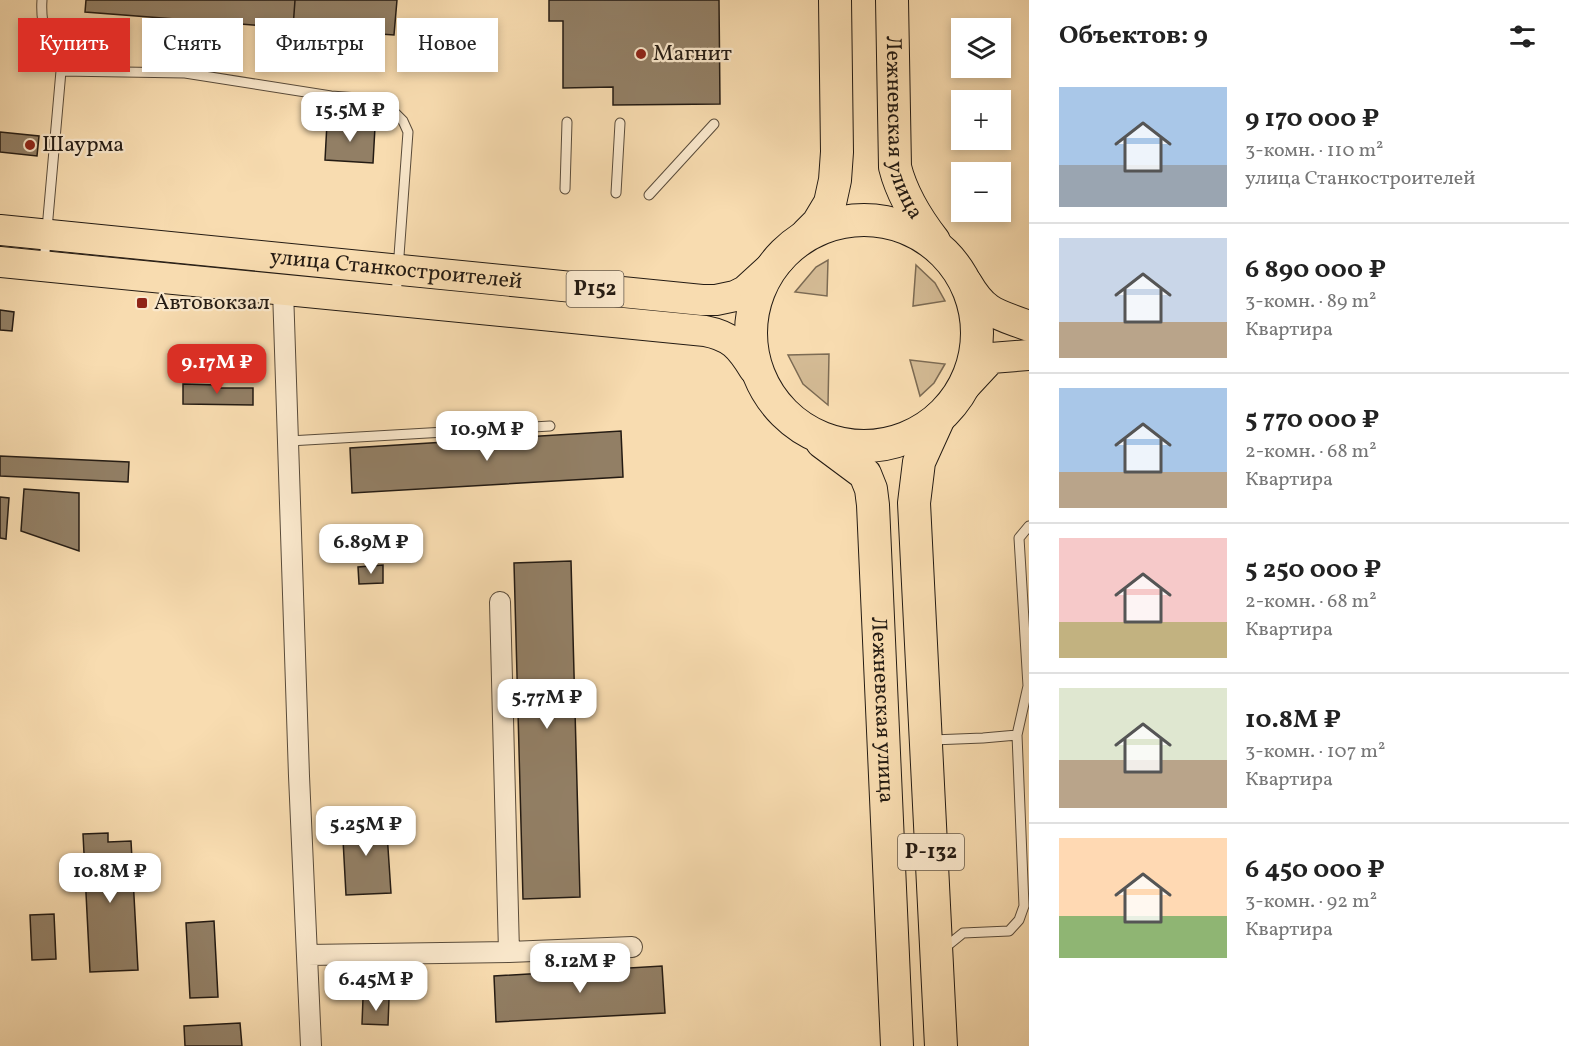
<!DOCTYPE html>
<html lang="ru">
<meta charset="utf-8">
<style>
:root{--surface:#fff;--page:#f2f2f2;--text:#222;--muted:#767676;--line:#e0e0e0;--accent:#d93025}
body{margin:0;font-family:Vollkorn,serif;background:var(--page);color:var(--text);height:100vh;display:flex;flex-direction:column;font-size:22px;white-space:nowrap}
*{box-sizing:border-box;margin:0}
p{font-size:20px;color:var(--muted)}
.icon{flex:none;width:33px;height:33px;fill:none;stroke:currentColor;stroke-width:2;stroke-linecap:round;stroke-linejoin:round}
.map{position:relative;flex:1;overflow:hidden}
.side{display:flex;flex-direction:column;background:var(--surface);width:540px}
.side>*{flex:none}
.top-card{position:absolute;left:18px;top:18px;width:570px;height:54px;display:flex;gap:12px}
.buttons{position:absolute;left:951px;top:18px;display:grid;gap:12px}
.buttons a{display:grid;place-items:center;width:60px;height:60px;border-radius:0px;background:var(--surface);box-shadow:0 3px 9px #0003;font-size:30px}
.price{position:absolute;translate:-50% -51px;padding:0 14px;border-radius:12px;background:#fff;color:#222;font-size:20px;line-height:39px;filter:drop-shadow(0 2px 3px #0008)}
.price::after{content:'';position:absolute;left:50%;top:36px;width:18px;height:14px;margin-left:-9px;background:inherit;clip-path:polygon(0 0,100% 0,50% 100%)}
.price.on{background:var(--accent);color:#fff}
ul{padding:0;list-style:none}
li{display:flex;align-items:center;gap:18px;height:150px;padding:0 30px}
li+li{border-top:2px solid var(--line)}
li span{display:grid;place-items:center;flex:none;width:168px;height:120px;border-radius:0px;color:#555}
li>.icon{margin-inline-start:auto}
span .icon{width:72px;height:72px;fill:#fffc;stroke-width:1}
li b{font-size:26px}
h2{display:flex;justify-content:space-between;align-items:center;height:72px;padding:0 30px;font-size:26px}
.chip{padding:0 21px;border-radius:0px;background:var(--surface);box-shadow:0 3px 9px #0003;font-size:21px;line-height:54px}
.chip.on{background:var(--accent);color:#fff}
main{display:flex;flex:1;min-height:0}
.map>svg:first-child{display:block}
</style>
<main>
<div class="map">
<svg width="1029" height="1046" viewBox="0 0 1029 1046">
<rect width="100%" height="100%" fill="#f8dcb0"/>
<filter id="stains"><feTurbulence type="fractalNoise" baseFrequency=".00333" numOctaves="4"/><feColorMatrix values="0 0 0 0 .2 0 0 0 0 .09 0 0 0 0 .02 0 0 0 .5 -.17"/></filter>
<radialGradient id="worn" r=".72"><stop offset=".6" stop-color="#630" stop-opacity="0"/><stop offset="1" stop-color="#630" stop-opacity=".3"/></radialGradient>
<!-- green -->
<path fill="#d4bb95" stroke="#7c6b54" stroke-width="1.5" d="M828 260 827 296 795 292 816 267Z
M916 265 935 283 945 301 913 306Z
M829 354 828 405 803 384 788 355Z
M910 360 945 364 934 383 920 396Z"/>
<!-- building -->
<path fill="#927f65" stroke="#241b13" stroke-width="1.5" d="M86 0H295L293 28 85 12Z
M295 0H397L394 35 293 28Z
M549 0H719L720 104 613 105V87L563 88V21H549Z
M403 47 452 48V68H402Z
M327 123 375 127 373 163 325 160Z
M0 132 39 136 37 156 0 152Z
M0 310 14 312 12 331 0 330Z
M183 384 218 385V388H253V405L183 404Z
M621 431 623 477 352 493 350 448Z
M0 456 129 462 128 482 0 476Z
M24 489 79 493V551L21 531Z
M0 497 9 498 6 539 0 538Z
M571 561 580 897 523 899 514 563Z
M383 565V583L359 584 358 567Z
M386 818 391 893 346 895 342 821Z
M108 833V842L131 841 138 970 90 972 83 834Z
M54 914 56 959 32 960 30 915Z
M214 921 218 997 190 998 186 923Z
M662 966 665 1013 496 1022 494 976Z
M363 998 389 999 388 1025 362 1024Z
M240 1023 242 1046H185L184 1026Z"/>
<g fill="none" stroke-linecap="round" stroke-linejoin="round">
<defs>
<path id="service" d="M42 0C40 27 49 47 61 71L44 263
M61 71 185 73 331 96 358 98 377 103 392 110 403 121 408 132 396 297
M565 189 567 122
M616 193 620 123
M649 195 714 124
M289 441 550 426
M1017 735 1028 686 1019 538 1029 526
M932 740 983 738 1017 735 1024 906 1019 920 1009 931 963 933 942 950"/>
<path id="minor" d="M283 290 299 776 311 1046
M500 602 509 952
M307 955 509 952 632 947"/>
<g id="primary">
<path id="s1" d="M0 230 702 300H716L735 296 745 291 779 260"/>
<path d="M0 262 705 331C731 336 740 346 754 369"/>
<path d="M967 283C985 314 997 314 1029 326"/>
<path d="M965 386 991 358 1029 355"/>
</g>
<g id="trunk">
<path id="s2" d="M892 0 895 167C902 195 917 219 934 241"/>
<circle cx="864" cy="333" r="113"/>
<path d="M807 234 818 223 830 203 835 180 837 152 835 0"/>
<path d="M939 418 919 462 914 503 941 1046"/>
<path id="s3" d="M822 442 865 474 871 489 873 505 897 1046"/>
</g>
</defs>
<!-- service casing -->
<use href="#service" stroke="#594b3a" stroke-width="11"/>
<!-- minor casing -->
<use href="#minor" stroke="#594b3a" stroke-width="22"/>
<!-- primary casing -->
<use href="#primary" stroke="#241b13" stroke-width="32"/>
<!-- trunk casing -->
<use href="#trunk" stroke="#241b13" stroke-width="34"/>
<!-- service -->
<use href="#service" stroke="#fae8cc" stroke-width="9"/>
<!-- minor -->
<use href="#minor" stroke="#fae8cc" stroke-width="20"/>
<!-- primary -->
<use href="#primary" stroke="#f8dcb0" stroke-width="30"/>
<!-- trunk -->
<use href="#trunk" stroke="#f8dcb0" stroke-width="32"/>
</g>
<!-- markers -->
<g fill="#8f2418" stroke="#fae8cc" stroke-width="2">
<circle cx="641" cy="54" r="6"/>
<circle cx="30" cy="145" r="6"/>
<rect x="136" y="297" width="12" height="12" rx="3"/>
</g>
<g text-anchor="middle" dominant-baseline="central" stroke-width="4.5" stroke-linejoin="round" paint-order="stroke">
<!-- shield labels -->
<g fill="#fae8cc" stroke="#64584a" stroke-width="1.5">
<rect x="566.5" y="271" width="57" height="36" rx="4.5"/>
<rect x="898" y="834" width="66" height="36" rx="4.5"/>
</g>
<g font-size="21" font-weight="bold" fill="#241b13">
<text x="595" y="289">Р152</text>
<text x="931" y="852">Р-132</text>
</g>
<!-- poi labels -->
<g font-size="22" fill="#241b13" stroke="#fae8cc" text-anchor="start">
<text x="653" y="54">Магнит</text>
<text x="42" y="145">Шаурма</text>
<text x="154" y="303">Автовокзал</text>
</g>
<!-- street labels -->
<g font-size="22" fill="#241b13" stroke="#fae8cc">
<text stroke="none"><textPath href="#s2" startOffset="129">Лежневская улица</textPath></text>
<text stroke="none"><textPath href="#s1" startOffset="398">улица Станкостроителей</textPath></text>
<text stroke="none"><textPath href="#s3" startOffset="291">Лежневская улица</textPath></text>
</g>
</g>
<rect width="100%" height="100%" filter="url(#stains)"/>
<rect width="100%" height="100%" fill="url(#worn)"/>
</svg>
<div class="buttons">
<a><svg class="icon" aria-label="layers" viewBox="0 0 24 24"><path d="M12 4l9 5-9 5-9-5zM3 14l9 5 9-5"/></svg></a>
<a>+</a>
<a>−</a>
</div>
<b class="price" style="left:350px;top:143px">15.5M ₽</b>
<b class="price on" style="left:217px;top:395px">9.17M ₽</b>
<b class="price" style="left:487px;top:462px">10.9M ₽</b>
<b class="price" style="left:371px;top:575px">6.89M ₽</b>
<b class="price" style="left:547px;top:730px">5.77M ₽</b>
<b class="price" style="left:366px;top:857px">5.25M ₽</b>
<b class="price" style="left:110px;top:904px">10.8M ₽</b>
<b class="price" style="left:580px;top:994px">8.12M ₽</b>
<b class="price" style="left:376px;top:1012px">6.45M ₽</b>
<div class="top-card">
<a class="chip on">Купить</a>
<a class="chip">Снять</a>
<a class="chip">Фильтры</a>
<a class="chip">Новое</a>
</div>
</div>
<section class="side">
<h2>Объектов: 9<svg class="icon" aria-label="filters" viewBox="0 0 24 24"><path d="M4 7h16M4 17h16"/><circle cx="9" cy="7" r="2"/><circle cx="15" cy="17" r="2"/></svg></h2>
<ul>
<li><span style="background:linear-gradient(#a9c7e8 65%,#9aa5b1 0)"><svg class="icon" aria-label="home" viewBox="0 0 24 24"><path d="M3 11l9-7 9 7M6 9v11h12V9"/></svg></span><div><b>9 170 000 ₽</b><p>3-комн. · 110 m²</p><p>улица Станкостроителей</p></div></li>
<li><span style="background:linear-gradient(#c9d6e8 70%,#b9a48a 0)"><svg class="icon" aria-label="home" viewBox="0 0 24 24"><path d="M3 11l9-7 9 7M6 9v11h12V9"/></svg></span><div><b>6 890 000 ₽</b><p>3-комн. · 89 m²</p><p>Квартира</p></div></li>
<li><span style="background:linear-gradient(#a9c7e8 70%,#b9a48a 0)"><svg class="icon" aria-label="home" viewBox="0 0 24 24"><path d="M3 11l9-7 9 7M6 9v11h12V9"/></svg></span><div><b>5 770 000 ₽</b><p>2-комн. · 68 m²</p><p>Квартира</p></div></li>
<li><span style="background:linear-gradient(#f6c9c9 70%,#c2b280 0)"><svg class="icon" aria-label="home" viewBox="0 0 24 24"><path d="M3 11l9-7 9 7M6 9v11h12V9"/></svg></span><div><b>5 250 000 ₽</b><p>2-комн. · 68 m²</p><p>Квартира</p></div></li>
<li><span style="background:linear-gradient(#dfe7d0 60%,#b9a48a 0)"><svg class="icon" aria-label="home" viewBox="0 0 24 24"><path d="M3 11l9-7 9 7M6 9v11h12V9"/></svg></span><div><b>10.8M ₽</b><p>3-комн. · 107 m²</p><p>Квартира</p></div></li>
<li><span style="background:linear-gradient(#ffd9b3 65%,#8fb573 0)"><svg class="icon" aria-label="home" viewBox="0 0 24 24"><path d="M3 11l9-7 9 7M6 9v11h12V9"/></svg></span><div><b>6 450 000 ₽</b><p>3-комн. · 92 m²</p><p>Квартира</p></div></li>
</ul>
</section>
</main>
